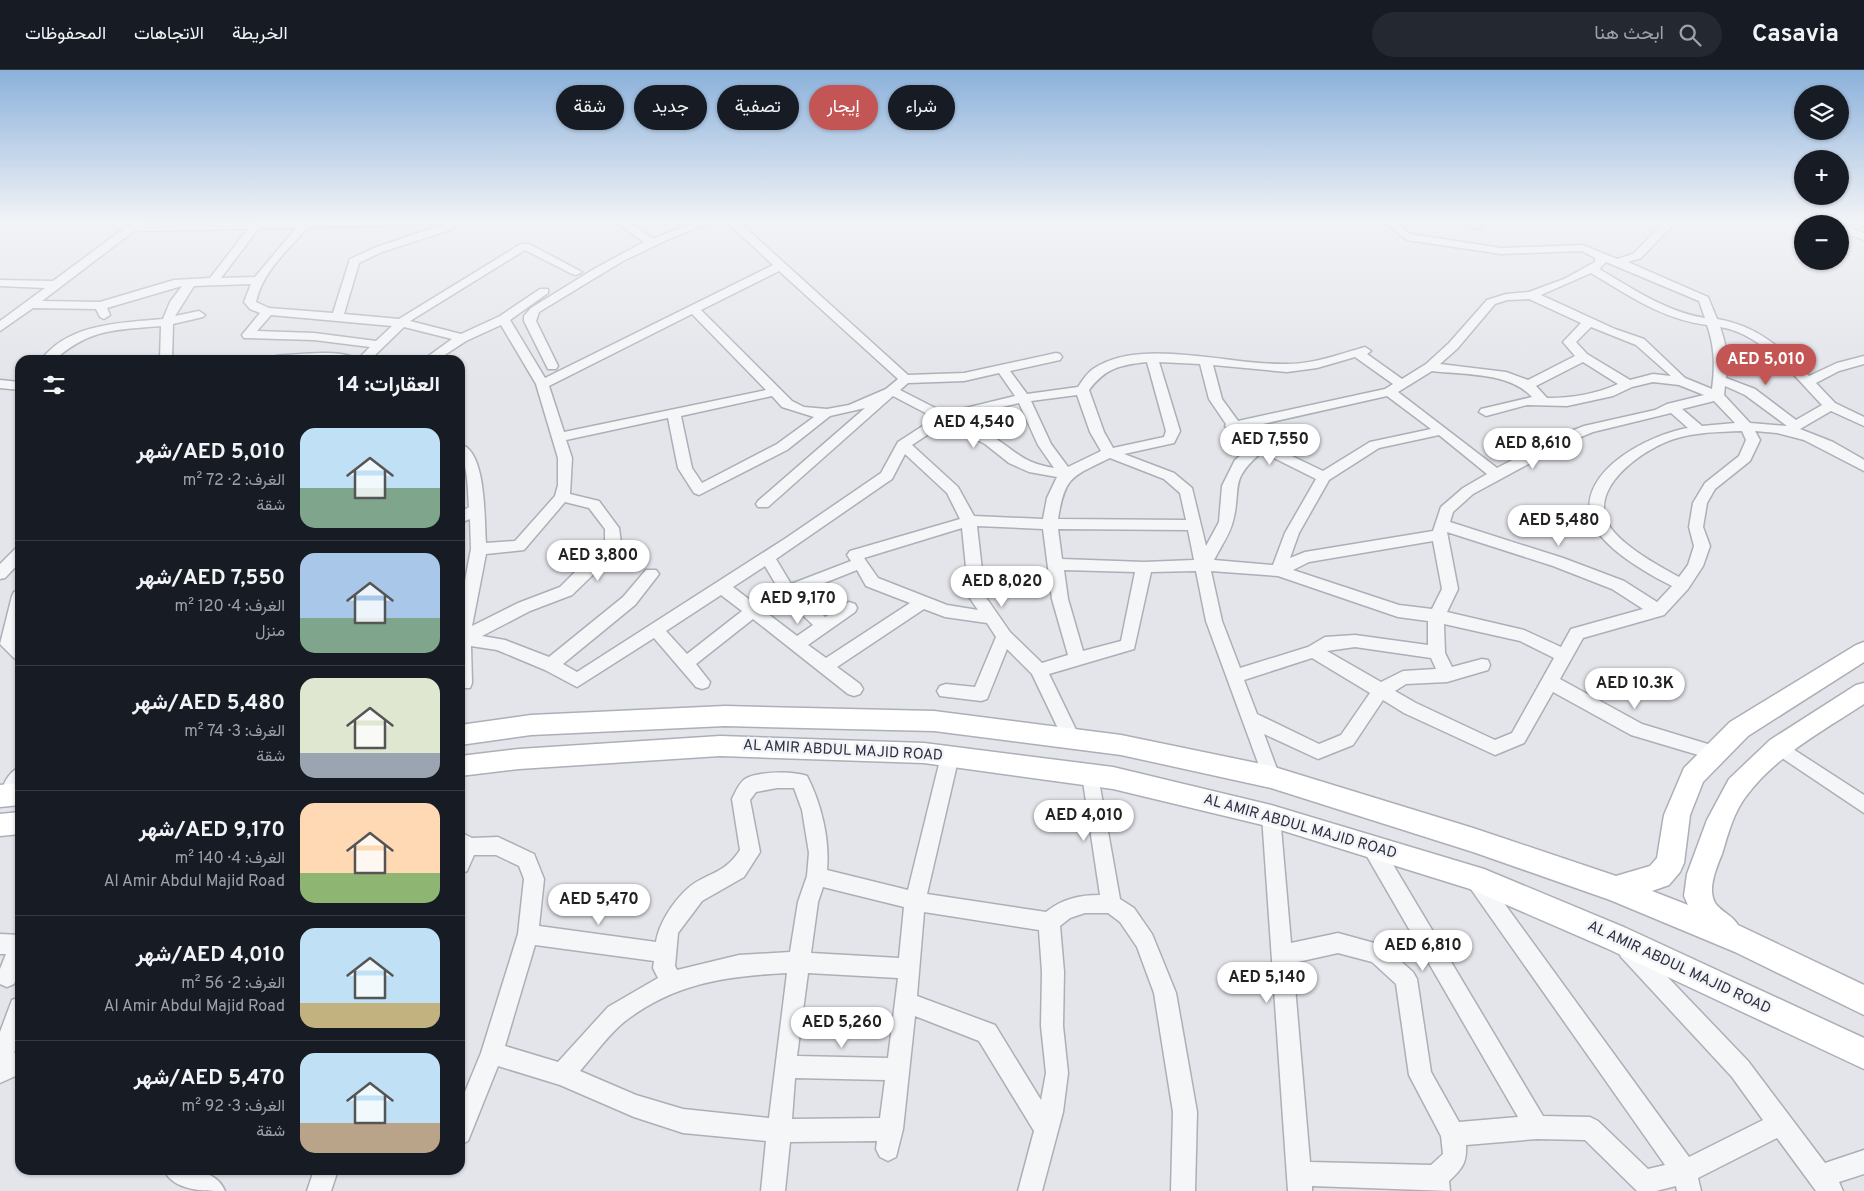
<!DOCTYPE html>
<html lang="ar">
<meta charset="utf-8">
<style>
:root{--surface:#171b24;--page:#242831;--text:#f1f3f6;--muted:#9ea1a6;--line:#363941;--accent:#c35554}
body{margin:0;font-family:Overpass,Vazirmatn,sans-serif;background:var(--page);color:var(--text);direction:rtl;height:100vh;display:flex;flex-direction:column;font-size:19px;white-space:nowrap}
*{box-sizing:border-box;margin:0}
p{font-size:16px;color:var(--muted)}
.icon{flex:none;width:28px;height:28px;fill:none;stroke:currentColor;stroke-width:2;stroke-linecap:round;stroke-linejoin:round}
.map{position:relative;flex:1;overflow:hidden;direction:ltr}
.details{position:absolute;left:15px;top:285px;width:450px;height:820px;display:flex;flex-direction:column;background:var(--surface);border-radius:15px;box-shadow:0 1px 4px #0004;direction:rtl}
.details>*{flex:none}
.top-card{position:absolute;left:480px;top:15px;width:475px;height:45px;direction:rtl;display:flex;gap:10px}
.buttons{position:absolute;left:1794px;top:15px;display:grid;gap:10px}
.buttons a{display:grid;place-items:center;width:55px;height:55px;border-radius:50%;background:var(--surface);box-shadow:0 1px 4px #0004;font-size:25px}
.price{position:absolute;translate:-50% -42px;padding:0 11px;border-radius:18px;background:#fff;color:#222;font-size:16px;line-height:32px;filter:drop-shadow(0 1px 2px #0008)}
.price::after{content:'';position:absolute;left:50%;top:30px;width:15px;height:11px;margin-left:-8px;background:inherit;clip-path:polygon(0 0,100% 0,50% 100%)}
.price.on{background:var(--accent);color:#fff}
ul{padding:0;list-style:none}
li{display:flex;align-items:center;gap:15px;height:125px;padding:0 25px}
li+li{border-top:1px solid var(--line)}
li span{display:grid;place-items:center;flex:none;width:140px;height:100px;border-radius:15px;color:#555}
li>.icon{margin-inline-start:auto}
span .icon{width:60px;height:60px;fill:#fffc;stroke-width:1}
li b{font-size:21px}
h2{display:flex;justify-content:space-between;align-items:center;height:60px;padding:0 25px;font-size:21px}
.tag{padding:0 18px;border-radius:22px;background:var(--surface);box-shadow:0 1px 4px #0004;font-size:18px;line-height:45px}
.tag.on{background:var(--accent);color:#fff}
header{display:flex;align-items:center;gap:30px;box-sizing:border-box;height:70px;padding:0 25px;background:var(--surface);border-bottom:1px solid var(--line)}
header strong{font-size:24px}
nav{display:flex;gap:28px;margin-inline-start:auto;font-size:18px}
.search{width:350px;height:45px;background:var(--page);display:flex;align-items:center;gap:12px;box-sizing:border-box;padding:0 18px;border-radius:28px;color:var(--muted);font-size:19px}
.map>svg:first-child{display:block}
</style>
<header>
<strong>Casavia</strong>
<div class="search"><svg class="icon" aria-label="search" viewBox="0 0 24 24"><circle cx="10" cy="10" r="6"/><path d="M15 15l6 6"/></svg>ابحث هنا</div>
<nav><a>الخريطة</a><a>الاتجاهات</a><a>المحفوظات</a></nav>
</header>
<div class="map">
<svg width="1864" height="1121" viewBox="0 0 1864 1121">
<rect width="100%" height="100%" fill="#e3e5ea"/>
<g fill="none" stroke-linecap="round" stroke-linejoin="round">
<defs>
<path id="minor" d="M134 151H146L143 155 459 151 450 160 382 182 359 193 344 244 399 249 521 174H529L582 202 576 205 572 204 525 180 410 251 461 264 500 246 540 219H548V223L510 250 545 308 773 195 726 151H738L908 305 964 303 1056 283 1060 284 1062 287 1060 290 1010 301 1027 324 1078 317C1082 311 1087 303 1093 299 1140 266 1233 296 1287 294 1314 294 1340 284 1365 277L1371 281 1367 284 1402 309 1426 294 1449 273 1487 230 1506 224 1529 222 1564 209 1595 192V188L1582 181 1501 184 1407 170 1383 151H1395L1410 164 1501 178 1583 175 1617 189 1633 184 1666 151H1677L1641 188 1628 192 1708 227 1717 249C1756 255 1783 279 1809 306L1837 293 1864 286V294L1839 301 1816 313 1835 333 1864 347V356L1831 341 1800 359 1833 372 1861 388 1864 390V401L1804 370 1777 363 1755 361 1760 370 1750 391 1715 419 1707 433 1703 457 1710 476 1703 496 1688 519 1664 545 1583 568 1560 609 1642 654 1721 678 1724 683 1721 688 1715 690 1631 665 1553 622 1524 673 1495 685 1404 643 1383 630 1353 675 1318 689 1264 664 1280 707 1277 712 1271 715 1265 712 1206 551 1196 501 1151 502 1134 579 1049 604 1080 668 1077 673 1071 675 1065 673 1032 604 1007 579 987 629 981 631 940 626 937 621 940 616 946 614 975 617 996 567 987 553 945 547 924 539 837 597 860 614 863 619 860 624 854 626 848 624 753 549 696 594 710 612 708 617 702 619 696 617 654 568 577 617 545 600 497 580 471 576 472 613 470 618H460V537L471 479 470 449 460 453V442L469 437C468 424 468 394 460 386V374C487 381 484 450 486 473L515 471 555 426 558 415V388L536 314 501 255 466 271 437 290H423L452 269 404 257 370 290H270L276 286C294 285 345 278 357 290L370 277 314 270 244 268 242 265 260 243 250 239 244 232 251 214 194 216 175 246 199 241 205 245 203 247 173 254 172 290H160L161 256C115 260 91 258 54 290H41C69 253 120 253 163 249L170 232 182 216 107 238 110 245 104 249 100 247 96 239 33 238 0 261V251L45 218 0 216V210L53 211ZM444 154 374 178 350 189 333 243 269 238 256 232C262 202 288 180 308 157ZM259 158H296L255 207 221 208ZM248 159 210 208 174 210 100 232 42 231 134 161ZM1606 192 1699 231 1705 248C1666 242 1632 218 1599 199ZM779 201 898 309 886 319 849 335 827 339 804 337 792 331 701 240ZM1591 203C1628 225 1664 250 1707 255 1715 278 1715 296 1712 319L1685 308 1644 269 1615 259 1541 225ZM1529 229 1581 253 1563 272 1575 286 1528 310 1506 302 1440 294 1457 279 1495 234 1507 230ZM692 244 766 320 564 362 549 316ZM271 245 392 256 376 271 314 263 257 261ZM1591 257 1636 275 1671 306 1653 304 1630 310 1587 284 1576 272ZM1720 257C1763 264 1794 306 1822 335L1796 350 1755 319 1726 308C1729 289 1726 274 1720 257ZM1355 287 1393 314 1385 319 1238 351 1222 329 1213 295 1287 302 1317 298ZM1147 292 1166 361 1164 367 1113 378 1104 362 1089 320C1106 298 1119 295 1147 292ZM1159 292 1200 294 1209 329 1226 354 1225 356 1252 376 1235 390 1222 416 1219 452 1206 476 1192 418 1174 403 1124 384 1174 373 1180 361ZM1583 292 1618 314C1596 324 1572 328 1547 328L1536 316ZM1432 301C1465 305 1509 302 1532 327L1481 339 1479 342 1486 346 1527 335 1567 336 1613 326 1632 317 1653 312 1679 315 1704 325 1667 334 1655 340 1584 356 1561 365 1497 398 1398 322ZM999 303 1015 326 945 343 900 320 908 313 964 311ZM1725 316 1745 325 1787 356 1750 353 1724 325ZM1077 325 1090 362 1101 381 1068 397 1051 374 1031 331ZM772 326 782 337 814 347 777 374 702 413 692 398 681 346ZM893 326 935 348 898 372 881 403 786 468 577 602 563 594 635 535 656 508 659 504 656 500H646L623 527 549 587 505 570 482 566 530 541 572 525 601 497 621 473 619 458 599 431 570 424 572 388 566 370 668 348 678 398 694 423 699 425 787 380 830 346 865 338 758 431 756 434 758 437H768ZM1387 326 1431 359 1370 372 1323 401 1269 375 1245 358ZM1714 331 1735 353 1702 356 1682 339ZM1019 333 1038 375 1054 398C1024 393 1019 384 995 368 983 360 969 355 956 348ZM1671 343 1688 358C1651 364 1578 400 1591 448 1598 476 1648 504 1672 516L1657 532 1624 511 1563 488 1450 452 1453 442 1473 424 1571 371 1593 362ZM945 353 985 374 1009 393 1029 402 1057 407 1047 428 1043 449 974 446 958 417 912 375ZM1742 361 1746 370 1739 386 1705 413 1693 433 1689 457 1694 476 1688 495 1679 507C1659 496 1614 472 1606 449 1593 413 1646 378 1674 369 1695 362 1719 362 1742 361ZM1439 365 1487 404 1463 418 1441 437 1433 461 1305 482 1290 488 1299 463 1329 410 1379 378ZM1262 382 1316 409 1285 463 1273 495 1214 490C1220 478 1230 464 1233 451 1242 416 1228 411 1262 382ZM905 384 947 423 960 449 850 481 847 485 851 491 791 514 776 489 892 409ZM1110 388 1164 409 1180 423 1186 450 1058 449C1065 405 1072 407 1110 388ZM565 432 589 438 605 459V472L560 517 518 533 472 556 486 484 524 480ZM977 456 1043 459 1052 529 1068 585 1042 593 1010 562 985 526ZM962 458 969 527 978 540 947 535 878 508 864 488ZM1058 459 1188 460 1194 490 1144 492 1062 489ZM1447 462 1553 496 1612 519 1643 539 1571 559 1561 577 1524 560 1447 542 1458 519ZM1433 471 1442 519 1432 539 1399 535 1293 500 1309 492ZM765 496 782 525 813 555 797 566 733 517ZM857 500 866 516 910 533 826 588 808 575 855 542 857 538 855 534 849 532 825 547 799 523ZM1064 500 1135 502 1121 571 1083 581 1068 529ZM1211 501 1278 506 1398 547 1428 551V575L1355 565 1325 567 1308 577 1240 598 1222 551ZM721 525 742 541 687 584 666 561ZM1444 554 1520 571 1554 588 1512 663 1495 670 1416 633 1395 621 1406 614 1447 612 1488 600 1490 595 1488 590 1482 589 1452 597 1445 583ZM1355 577 1431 588 1436 599 1403 601 1381 612 1327 581ZM1312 588 1370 623 1341 665 1319 674 1257 644 1244 610Z
M615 151H627L653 169 698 151H714L667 170 623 191 539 242 536 251 558 296 556 299H548L524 251V246L531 238 594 199 644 172Z
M1453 151H1472L1483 156 1478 159Z
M1840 154 1864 163V170L1840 161Z
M0 310 20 312V320L0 318Z
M20 478V492L5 508 0 509V494L15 479Z
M20 520V558L17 572 20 575V590L14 588 0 574 12 526 14 522Z
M1779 670 1864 725V743L1773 682 1770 677 1773 672Z
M950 679 956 681 959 686 927 824 1046 842C1062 829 1079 825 1100 825L1082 705 1085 700 1091 697 1097 700 1120 829 1134 838 1152 864 1176 923 1197 1042 1195 1121H1171L1173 1042 1154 923 1137 877 1120 852 1108 843H1085L1070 848 1060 856 1064 902 1063 956 1068 1003 1063 1042 1042 1121H1018L1034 1061 979 971 915 946 903 1059 896 1087 888 1091 880 1087 876 1079 877 1071 790 1072 785 1121H761L766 1071 683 1063 634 1047 560 1015 498 996 468 1071 460 1075V1034L481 983 518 864 524 809 519 796 496 785H474L467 801 460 804V762L472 768 498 767 534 784 544 809 539 856 656 872C659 853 673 832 687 819 706 802 723 806 740 780L732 729C735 723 739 713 745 709 757 701 794 701 807 706 821 733 830 769 827 800L908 820 941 686 944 681ZM777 718H794L802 740 809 783 807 806 798 832 790 882 739 885 677 900 675 896 678 863 702 831 744 807 760 782 750 730 756 722ZM823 817 904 837 899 888 811 883 818 832ZM924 842 1039 860 1042 902 1041 956 1046 1003 1041 1030 995 955 917 926ZM535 875 654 891 653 898 658 908 608 937 558 992 505 976ZM787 903 769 1048 683 1039 636 1025 580 1001C594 985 608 965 624 952 674 913 726 906 787 903ZM808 903 898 908 888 988 797 986ZM795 1008 885 1010 880 1048 792 1049Z
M20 697C20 711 22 738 0 731 0 718 8 702 20 697Z
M1271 738 1278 740 1280 746 1291 873 1338 863 1378 874 1385 877 1413 902 1417 909 1431 1002 1459 1052 1518 1047 1365 783 1362 777 1365 771 1372 768 1379 771 1543 1046 1590 1047 1598 1051 1648 1099 1665 1095 1468 815 1465 809 1468 803 1475 800 1482 803 1689 1087 1763 1050 1732 1007 1621 887 1618 880 1621 873 1628 870 1635 873 1748 991 1825 1093 1864 1080V1104L1839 1112 1843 1121H1816L1777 1068 1698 1108 1701 1121H1677L1676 1116 1656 1121H1637L1585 1070 1537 1069 1466 1075C1467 1093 1462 1099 1449 1111L1450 1121 1312 1116V1121H1288L1262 746 1264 740ZM1338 883 1372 892 1396 914 1409 1005 1441 1066 1443 1084 1431 1095 1310 1092 1293 893Z
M0 864 20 865V901L14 914 7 917 0 914V899L6 884H0Z
M20 927V967L14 983 20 981V1004L0 1013V962L12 930Z
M164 1100C186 1100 215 1097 225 1121 203 1121 174 1121 164 1100Z
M314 1100H338L331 1121H307Z"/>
<path id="secondary" d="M1864 572V592L1748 666 1703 712 1690 745 1684 793 1680 802 1669 815 1652 821 1688 835 1684 826 1687 804 1707 750 1729 709 1770 670 1856 615 1864 613V634C1824 660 1776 686 1747 725 1734 741 1728 764 1722 784 1717 796 1709 815 1713 828 1716 840 1732 844 1738 855L1864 915V945L1735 882 1610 830 1473 782 1271 718 1121 685 934 661 725 656 531 665 460 675V655L531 645 725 636 934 641 1121 665 1271 696 1473 758 1616 806 1650 796 1657 788 1664 745 1684 698 1730 652 1856 575Z
M720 666 924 673 1113 697 1271 735 1484 799 1626 858 1864 968V999L1606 878 1470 819 1271 757 1113 719 924 693 720 686 519 699 460 706V686L519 679Z
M20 713V735L0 737V715Z
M20 742V764L0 766V744Z"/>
</defs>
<!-- minor casing -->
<use href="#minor" stroke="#acafb7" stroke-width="3"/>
<!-- secondary casing -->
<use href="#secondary" stroke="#acafb7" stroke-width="3"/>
<!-- minor -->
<use href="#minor" fill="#f5f6f8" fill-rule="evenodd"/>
<!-- secondary -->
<use href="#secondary" fill="#fff" fill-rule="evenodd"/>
</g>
<!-- sky -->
<linearGradient id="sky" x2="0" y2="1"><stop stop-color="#8bb1db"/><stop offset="0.49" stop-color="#f2f3f6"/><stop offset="1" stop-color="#f2f3f6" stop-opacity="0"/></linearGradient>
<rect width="1864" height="308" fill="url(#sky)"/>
<g text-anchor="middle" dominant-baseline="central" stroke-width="5" stroke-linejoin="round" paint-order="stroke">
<!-- street labels -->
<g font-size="15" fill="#2c3041" stroke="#f3f4f7">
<text transform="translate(843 681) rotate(3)">AL AMIR ABDUL MAJID ROAD</text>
<text transform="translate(1300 757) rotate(16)">AL AMIR ABDUL MAJID ROAD</text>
<text transform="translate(1679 898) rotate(25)">AL AMIR ABDUL MAJID ROAD</text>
</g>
</g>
</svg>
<div class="buttons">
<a><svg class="icon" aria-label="layers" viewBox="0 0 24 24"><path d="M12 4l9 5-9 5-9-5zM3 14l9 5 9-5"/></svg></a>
<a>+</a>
<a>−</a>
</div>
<b class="price on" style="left:1766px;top:316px">AED 5,010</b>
<b class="price" style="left:974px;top:379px">AED 4,540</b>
<b class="price" style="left:1270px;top:396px">AED 7,550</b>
<b class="price" style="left:1533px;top:400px">AED 8,610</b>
<b class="price" style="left:1559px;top:477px">AED 5,480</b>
<b class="price" style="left:598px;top:512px">AED 3,800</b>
<b class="price" style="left:1002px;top:538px">AED 8,020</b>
<b class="price" style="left:798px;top:555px">AED 9,170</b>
<b class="price" style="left:1635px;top:640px">AED 10.3K</b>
<b class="price" style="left:1084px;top:772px">AED 4,010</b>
<b class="price" style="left:599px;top:856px">AED 5,470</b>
<b class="price" style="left:1423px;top:902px">AED 6,810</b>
<b class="price" style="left:1267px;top:934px">AED 5,140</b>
<b class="price" style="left:842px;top:979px">AED 5,260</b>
<div class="top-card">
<a class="tag">شراء</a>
<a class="tag on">إيجار</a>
<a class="tag">تصفية</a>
<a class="tag">جديد</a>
<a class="tag">شقة</a>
</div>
<section class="details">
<h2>العقارات: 14<svg class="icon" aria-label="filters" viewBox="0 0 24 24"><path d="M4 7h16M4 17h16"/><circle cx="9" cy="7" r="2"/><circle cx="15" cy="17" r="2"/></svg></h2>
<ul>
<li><span style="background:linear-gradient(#bfe0f5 60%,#7fa58c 0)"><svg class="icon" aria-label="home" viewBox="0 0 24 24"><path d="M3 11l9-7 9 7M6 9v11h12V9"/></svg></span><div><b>AED 5,010/شهر</b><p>الغرف: 2 · 72 m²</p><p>شقة</p></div></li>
<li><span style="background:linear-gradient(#a9c7e8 65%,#7fa58c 0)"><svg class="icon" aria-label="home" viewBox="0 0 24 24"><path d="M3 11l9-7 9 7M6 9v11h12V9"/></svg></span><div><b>AED 7,550/شهر</b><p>الغرف: 4 · 120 m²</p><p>منزل</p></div></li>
<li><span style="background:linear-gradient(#dfe7d0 75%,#9aa5b1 0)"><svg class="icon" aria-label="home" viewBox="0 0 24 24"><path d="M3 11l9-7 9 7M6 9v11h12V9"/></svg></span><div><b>AED 5,480/شهر</b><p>الغرف: 3 · 74 m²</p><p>شقة</p></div></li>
<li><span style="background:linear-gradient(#ffd9b3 70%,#8fb573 0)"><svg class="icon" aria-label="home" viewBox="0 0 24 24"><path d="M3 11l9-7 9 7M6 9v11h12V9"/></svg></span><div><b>AED 9,170/شهر</b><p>الغرف: 4 · 140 m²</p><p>Al Amir Abdul Majid Road</p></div></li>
<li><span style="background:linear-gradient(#bfe0f5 75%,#c2b280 0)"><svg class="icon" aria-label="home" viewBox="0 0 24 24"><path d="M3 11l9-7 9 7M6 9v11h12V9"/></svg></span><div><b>AED 4,010/شهر</b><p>الغرف: 2 · 56 m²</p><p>Al Amir Abdul Majid Road</p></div></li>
<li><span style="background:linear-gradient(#bfe0f5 70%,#b9a48a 0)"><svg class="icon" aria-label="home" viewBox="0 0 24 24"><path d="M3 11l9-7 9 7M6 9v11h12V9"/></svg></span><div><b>AED 5,470/شهر</b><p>الغرف: 3 · 92 m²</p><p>شقة</p></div></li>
</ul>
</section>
</div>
